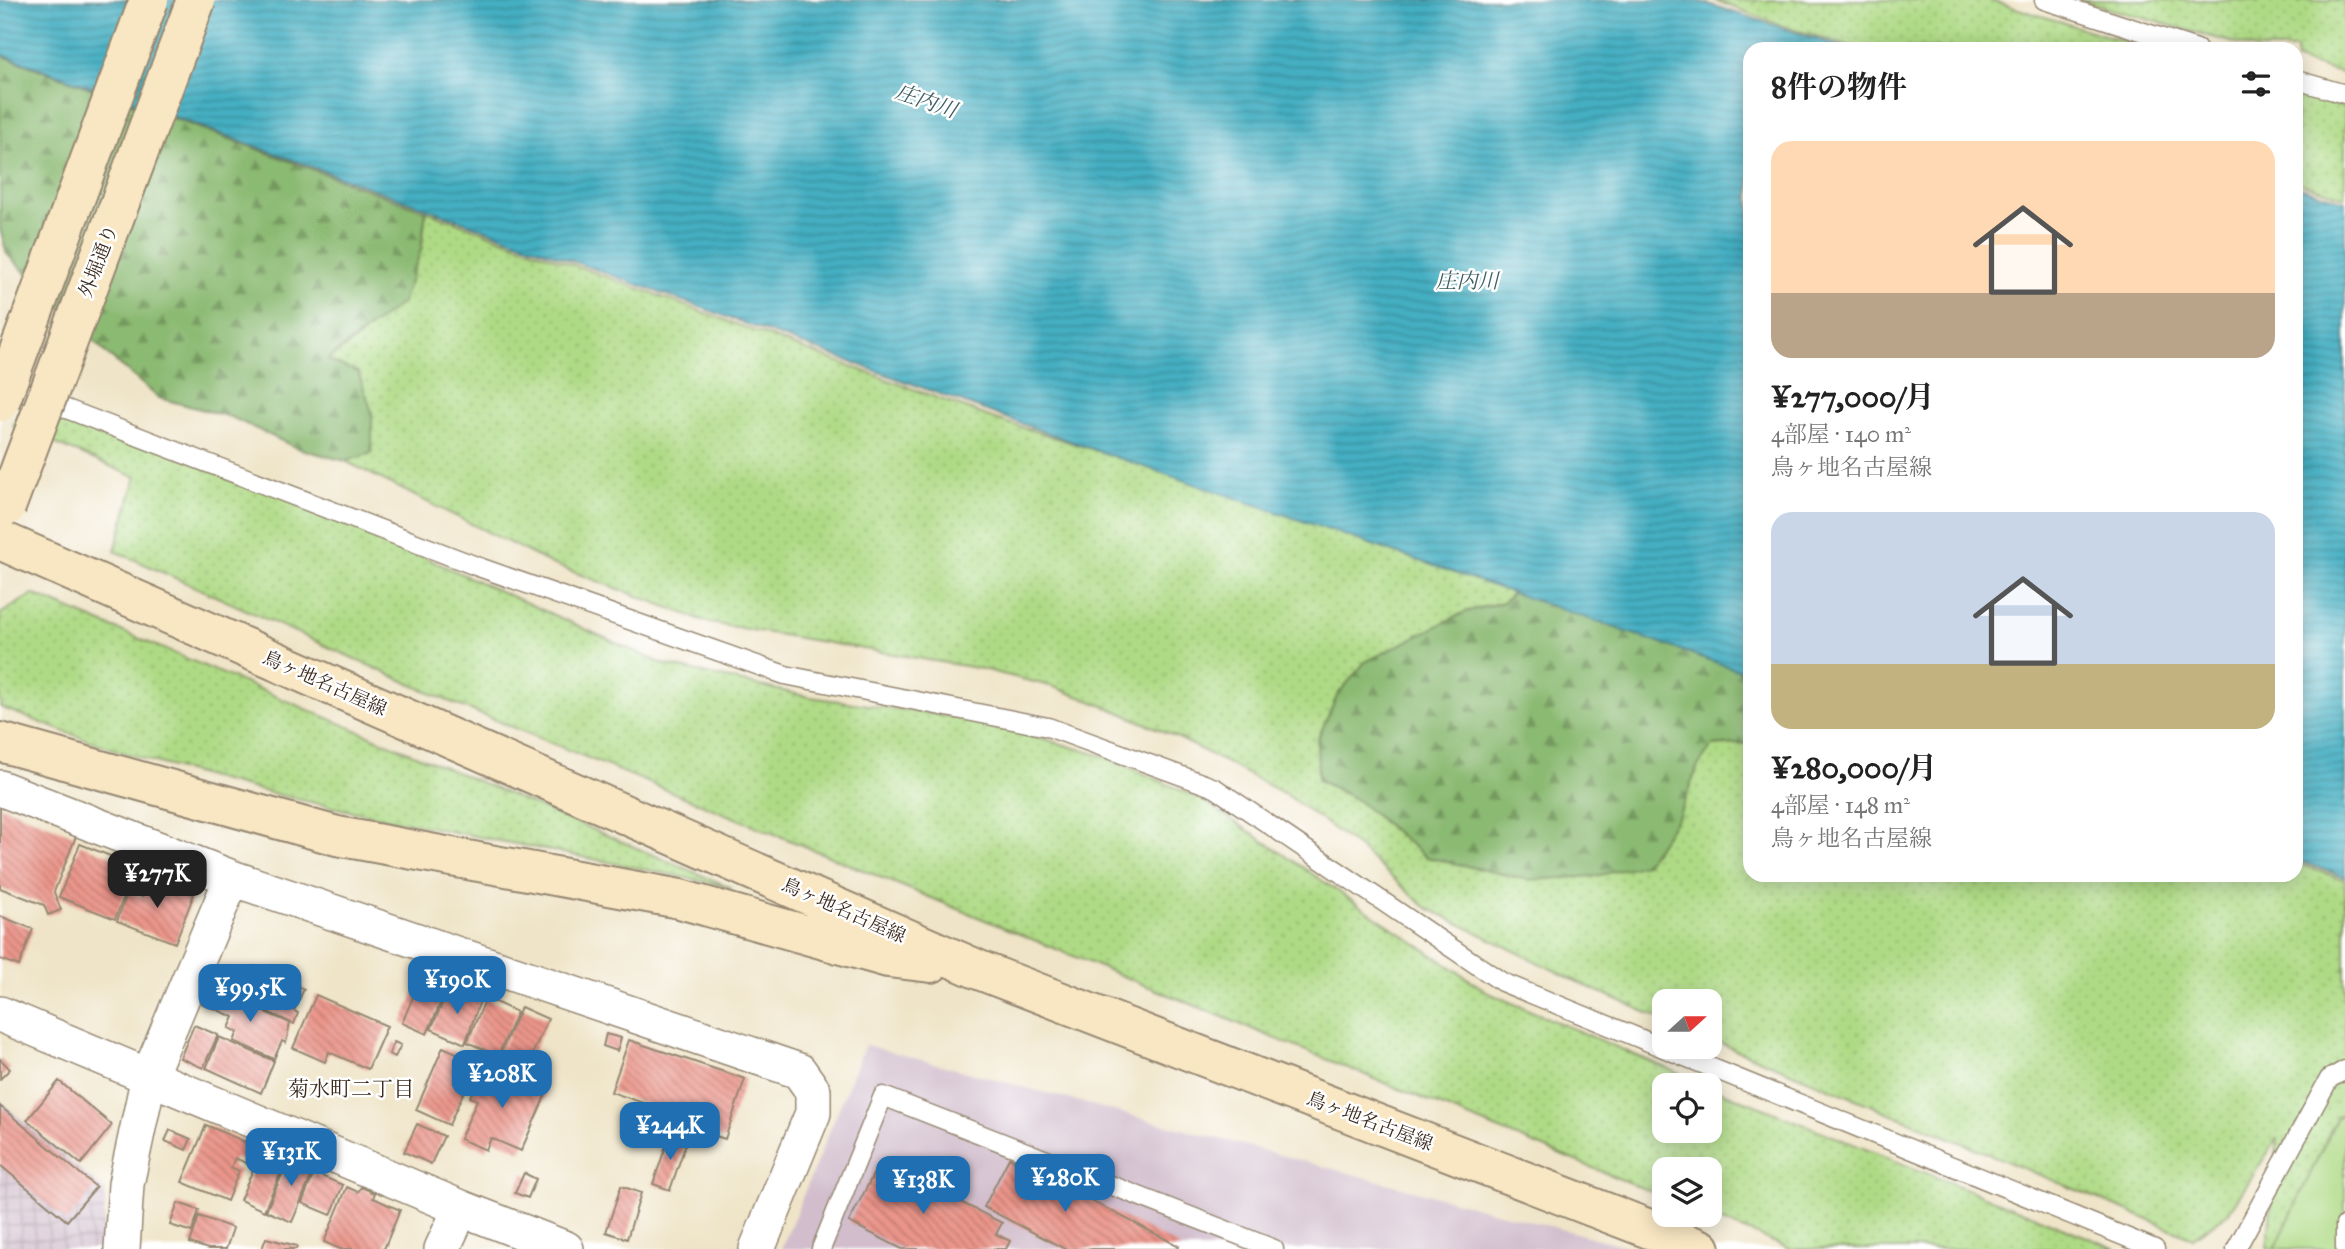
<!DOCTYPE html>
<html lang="ja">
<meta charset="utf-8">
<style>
:root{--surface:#fff;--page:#f2f2f2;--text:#222;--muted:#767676;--accent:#1f6fb2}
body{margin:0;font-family:"IM FELL Great Primer","Noto Serif JP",serif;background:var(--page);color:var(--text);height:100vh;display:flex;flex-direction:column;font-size:26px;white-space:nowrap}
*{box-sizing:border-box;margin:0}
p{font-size:23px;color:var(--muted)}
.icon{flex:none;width:38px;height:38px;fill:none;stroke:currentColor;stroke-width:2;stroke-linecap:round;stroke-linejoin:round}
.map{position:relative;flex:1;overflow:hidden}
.sheet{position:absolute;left:1743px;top:42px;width:560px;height:840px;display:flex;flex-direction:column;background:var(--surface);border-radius:21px;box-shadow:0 4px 18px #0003}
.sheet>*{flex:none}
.needle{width:46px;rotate:69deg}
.buttons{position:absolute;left:1652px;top:989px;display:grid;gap:14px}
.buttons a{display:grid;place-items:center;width:70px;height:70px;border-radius:14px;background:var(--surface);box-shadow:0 4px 18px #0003;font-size:35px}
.price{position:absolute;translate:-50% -60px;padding:0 16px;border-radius:14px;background:var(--accent);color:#fff;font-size:23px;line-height:46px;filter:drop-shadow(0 2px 4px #0008)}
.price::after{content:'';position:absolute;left:50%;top:42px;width:21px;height:16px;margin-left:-10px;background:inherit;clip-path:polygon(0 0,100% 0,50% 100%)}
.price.selected{background:#222;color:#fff}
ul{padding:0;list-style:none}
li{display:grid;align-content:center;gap:14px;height:371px;padding:0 28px}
li span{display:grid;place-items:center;height:217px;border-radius:21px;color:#555}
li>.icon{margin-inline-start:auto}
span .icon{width:126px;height:126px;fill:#fffc;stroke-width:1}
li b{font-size:30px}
h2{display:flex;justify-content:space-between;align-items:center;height:84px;padding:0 28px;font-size:30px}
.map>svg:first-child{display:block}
</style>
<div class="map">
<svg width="2345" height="1249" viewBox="0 0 2345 1249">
<defs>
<pattern id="industrial-grid" width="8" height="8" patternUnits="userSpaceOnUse" patternTransform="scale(1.75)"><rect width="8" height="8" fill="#d1bdcc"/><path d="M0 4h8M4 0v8" fill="none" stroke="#ab9aa5"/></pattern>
<pattern id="grass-dots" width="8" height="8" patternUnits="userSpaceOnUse" patternTransform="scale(1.75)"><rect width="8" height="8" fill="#afda85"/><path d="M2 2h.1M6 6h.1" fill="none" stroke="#97bb72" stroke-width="1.8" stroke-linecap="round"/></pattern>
<pattern id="forest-firs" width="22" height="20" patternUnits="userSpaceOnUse" patternTransform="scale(1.75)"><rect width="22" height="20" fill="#8bba72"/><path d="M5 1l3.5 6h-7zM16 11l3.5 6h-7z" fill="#73975d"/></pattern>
<pattern id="water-rules" width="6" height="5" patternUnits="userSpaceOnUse" patternTransform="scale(1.75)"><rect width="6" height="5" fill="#44afc2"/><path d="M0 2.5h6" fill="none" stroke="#3a8f9d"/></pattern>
<pattern id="building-back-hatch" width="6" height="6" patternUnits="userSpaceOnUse" patternTransform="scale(1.75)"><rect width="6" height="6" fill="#eb958a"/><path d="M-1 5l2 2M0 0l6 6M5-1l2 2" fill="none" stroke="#c07a70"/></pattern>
</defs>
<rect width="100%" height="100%" fill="#fff"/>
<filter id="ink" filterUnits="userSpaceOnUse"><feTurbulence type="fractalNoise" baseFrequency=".0143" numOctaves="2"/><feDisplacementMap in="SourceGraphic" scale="14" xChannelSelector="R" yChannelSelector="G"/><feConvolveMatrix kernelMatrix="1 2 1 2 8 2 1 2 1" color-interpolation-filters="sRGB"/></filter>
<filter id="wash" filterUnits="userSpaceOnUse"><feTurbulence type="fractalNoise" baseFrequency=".00686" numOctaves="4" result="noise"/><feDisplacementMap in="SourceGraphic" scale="28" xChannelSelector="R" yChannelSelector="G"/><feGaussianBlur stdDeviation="1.57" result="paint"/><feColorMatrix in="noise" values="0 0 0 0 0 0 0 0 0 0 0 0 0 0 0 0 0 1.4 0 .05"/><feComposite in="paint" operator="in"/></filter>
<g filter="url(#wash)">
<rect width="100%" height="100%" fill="#efe4c7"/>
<!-- industrial -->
<path fill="url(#industrial-grid)" d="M0 1101 105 1191 103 1249H0Z"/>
<!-- railway -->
<path fill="#d1bdcc" d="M865 1045 1636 1249H781Z"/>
<!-- grass -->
<path fill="url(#grass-dots)" stroke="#758252" stroke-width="2" d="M1714 0H1989L2150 49H1857L1780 25Z
M2078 0H2345V74L2296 60V49H2256Z
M2296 93 2345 108V197L2296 182Z
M426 211 995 419 1524 583 1503 602 1465 612 1318 780 1357 800 1426 857 1678 817 1698 766 1712 746 1750 743V875H2296V863L2345 880V1113L2337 1117 2275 1249H2267L2278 1137 2229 1212 2193 1238 1710 1039V1001H1664V1020L1584 985 1425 907 1357 846 1287 795 1181 739 1117 711 1054 687 982 669 710 623 552 564 345 461 372 453 327 360 359 338 421 250Z
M23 405 180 448 663 664 810 697 983 721 1106 757 1201 799 1491 994 1706 1085H1664V1130H1710V1087L2117 1249H1791L1707 1215 1710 1214V1169H1664V1197L446 700 115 551 136 477 13 426Z
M33 594 732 888C537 844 337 817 145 759 96 745 48 725 0 707V614Z"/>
<!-- forest -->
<path fill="url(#forest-firs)" stroke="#637248" stroke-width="2" d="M0 55 426 211 421 250 402 303 327 360 358 372 372 412V453L345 461 297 448 231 417 159 398 107 354 7 254 0 229Z
M1524 583 1750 662V743L1712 746 1698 766 1678 817 1645 864 1596 876 1529 880 1426 857 1357 800 1318 779 1317 740 1338 694 1365 662 1465 612 1503 602Z"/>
<!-- park -->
<path fill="#afda85" stroke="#758252" stroke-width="2" d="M2345 1113V1249H2275L2337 1117Z"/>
<!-- water -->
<path fill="url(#water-rules)" stroke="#406c70" stroke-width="2" d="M0 0H1696L1848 49H1750V674L1089 448 0 54Z
M2296 186 2345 201V877L2296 860Z"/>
<g id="blocks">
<!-- building -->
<path fill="url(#building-back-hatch)" d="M0 805 76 836 54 892 61 910 48 915 44 905 0 888Z
M80 844 136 866 115 919 59 897Z
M158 880 194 894 175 943 117 921 128 891 142 897 148 881 157 884Z
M0 916 33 929 19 966 0 959Z
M253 967 304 989 294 1011 298 1013 294 1024 239 999Z
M424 971 449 983 427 1034 402 1023Z
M208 987 290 1023 286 1043 282 1041 274 1059 234 1041 238 1032 229 1028 234 1017 201 1003Z
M455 987 481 998 465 1044 431 1029 444 1000 449 1002Z
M316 995 387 1026 368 1069 329 1052 325 1062 293 1048Z
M486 998 517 1012 498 1056 467 1042Z
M521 1007 548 1019 526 1068 499 1056Z
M194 1025 218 1035 203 1068 180 1058Z
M606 1034 621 1038 617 1051 603 1046Z
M219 1037 274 1061 261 1093 206 1068Z
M629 1040 745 1079 725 1139 700 1131 702 1123 611 1092Z
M394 1042 401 1045 395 1057 389 1054Z
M443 1047 477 1062 449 1125 416 1110Z
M0 1059 10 1069 0 1079Z
M484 1064 546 1094 521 1151 491 1138 486 1150 460 1139 477 1100 470 1097Z
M59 1081 112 1125 81 1164 27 1120Z
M0 1106 96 1187 67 1221 0 1165Z
M417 1124 444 1136 431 1164 404 1152Z
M206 1125 257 1147 250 1165 235 1158 231 1167 239 1171 227 1201 182 1182Z
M170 1130 191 1139 186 1150 165 1141Z
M670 1134 687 1140 670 1190 653 1184Z
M264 1144 289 1154 264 1211 240 1200Z
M291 1154 316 1165 292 1222 266 1211Z
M1009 1158 1179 1246 1178 1249H1065L984 1207Z
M902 1163 927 1176 923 1183 1002 1223 996 1234 1010 1241 1006 1249H902L849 1222 875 1171 893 1181Z
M314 1173 343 1185 331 1215 302 1203Z
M524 1173 536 1179 528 1198 515 1193Z
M621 1186 641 1193 627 1239 606 1232Z
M347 1187 358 1192 361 1187 375 1193 373 1198 400 1210 384 1249H340L324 1242Z
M178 1203 199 1210 192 1232 170 1225Z
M199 1216 233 1228 226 1249H208L190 1243Z
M266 1238 297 1246 296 1249H262Z"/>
</g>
</g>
<g filter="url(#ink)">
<use href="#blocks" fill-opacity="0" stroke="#958772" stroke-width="2"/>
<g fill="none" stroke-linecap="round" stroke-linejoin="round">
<defs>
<path id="lane" d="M2044 0 2197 49
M2296 80 2345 94
M4 385 476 566 785 675 1048 727 1215 788 1502 982 2155 1249
M2345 1225V1248
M821 1249 883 1096 1274 1249
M2236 1249 2329 1079 2345 1070"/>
<path id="street" d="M0 788 232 878 799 1071 813 1091V1113L757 1249
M0 1014 461 1208 566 1249
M122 1249 126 1184 149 1076 232 878
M442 1249 461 1208"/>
<path id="secondary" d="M0 540 979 970 1701 1249
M0 742 337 836 680 899 888 958 931 963"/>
</defs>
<!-- lane casing -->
<use href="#lane" stroke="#958772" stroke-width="21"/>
<!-- street casing -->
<use href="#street" stroke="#958772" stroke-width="38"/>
<!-- secondary casing -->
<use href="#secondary" stroke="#958772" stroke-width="42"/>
<!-- lane -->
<use href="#lane" stroke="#fff" stroke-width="18"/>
<!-- street -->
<use href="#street" stroke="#fff" stroke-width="35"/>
<!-- secondary -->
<use href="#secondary" stroke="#f9e7c3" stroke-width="38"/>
<defs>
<path id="secondary-bridge" d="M0 402 149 0
M6 507 196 0"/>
</defs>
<!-- secondary-bridge casing -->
<use href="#secondary-bridge" stroke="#958772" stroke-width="42" stroke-linecap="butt"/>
<!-- secondary-bridge -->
<use href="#secondary-bridge" stroke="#f9e7c3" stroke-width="38"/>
</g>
</g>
<g text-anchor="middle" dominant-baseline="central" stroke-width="5" stroke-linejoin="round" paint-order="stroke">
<!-- street labels -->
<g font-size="19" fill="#3b2a1e" stroke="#fff">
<text transform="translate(98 261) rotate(-69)">外堀通り</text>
<text transform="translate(325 683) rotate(24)">鳥ヶ地名古屋線</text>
<text transform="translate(844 910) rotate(24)">鳥ヶ地名古屋線</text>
<text transform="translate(1370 1121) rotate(21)">鳥ヶ地名古屋線</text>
</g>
<!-- water labels -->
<g font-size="21" font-style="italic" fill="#3f5f60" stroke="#fff">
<text transform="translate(926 101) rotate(19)">庄内川</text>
<text x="1467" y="281">庄内川</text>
</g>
<!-- neighbourhood labels -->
<g font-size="21" fill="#3b2a1e" stroke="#fff">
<text x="351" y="1089">菊水町二丁目</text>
</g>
</g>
</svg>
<div class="buttons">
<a><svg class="needle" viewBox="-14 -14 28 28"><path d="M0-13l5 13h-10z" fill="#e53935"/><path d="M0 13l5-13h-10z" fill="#767676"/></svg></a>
<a><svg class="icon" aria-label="locate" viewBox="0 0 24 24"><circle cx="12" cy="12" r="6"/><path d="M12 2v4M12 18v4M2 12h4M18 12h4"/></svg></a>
<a><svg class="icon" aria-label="layers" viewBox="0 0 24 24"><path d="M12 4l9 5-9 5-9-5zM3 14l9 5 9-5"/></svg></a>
</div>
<b class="price selected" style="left:157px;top:910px">¥277K</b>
<b class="price" style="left:457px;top:1016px">¥190K</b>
<b class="price" style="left:250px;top:1024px">¥99.5K</b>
<b class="price" style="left:502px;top:1110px">¥208K</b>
<b class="price" style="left:670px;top:1162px">¥244K</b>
<b class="price" style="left:291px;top:1188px">¥131K</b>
<b class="price" style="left:1065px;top:1214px">¥280K</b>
<b class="price" style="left:923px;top:1216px">¥138K</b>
<section class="sheet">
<h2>8件の物件<svg class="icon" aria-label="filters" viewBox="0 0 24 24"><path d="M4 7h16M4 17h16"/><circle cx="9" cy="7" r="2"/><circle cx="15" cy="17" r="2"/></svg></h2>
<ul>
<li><span style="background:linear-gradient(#ffd9b3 70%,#b9a48a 0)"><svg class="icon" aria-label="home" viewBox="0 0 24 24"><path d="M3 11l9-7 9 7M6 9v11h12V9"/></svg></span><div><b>¥277,000/月</b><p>4部屋 · 140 m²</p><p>鳥ヶ地名古屋線</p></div></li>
<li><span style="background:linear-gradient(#c9d6e8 70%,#c2b280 0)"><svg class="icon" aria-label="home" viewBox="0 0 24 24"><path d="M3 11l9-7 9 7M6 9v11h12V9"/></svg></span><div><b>¥280,000/月</b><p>4部屋 · 148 m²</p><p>鳥ヶ地名古屋線</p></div></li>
</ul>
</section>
</div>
